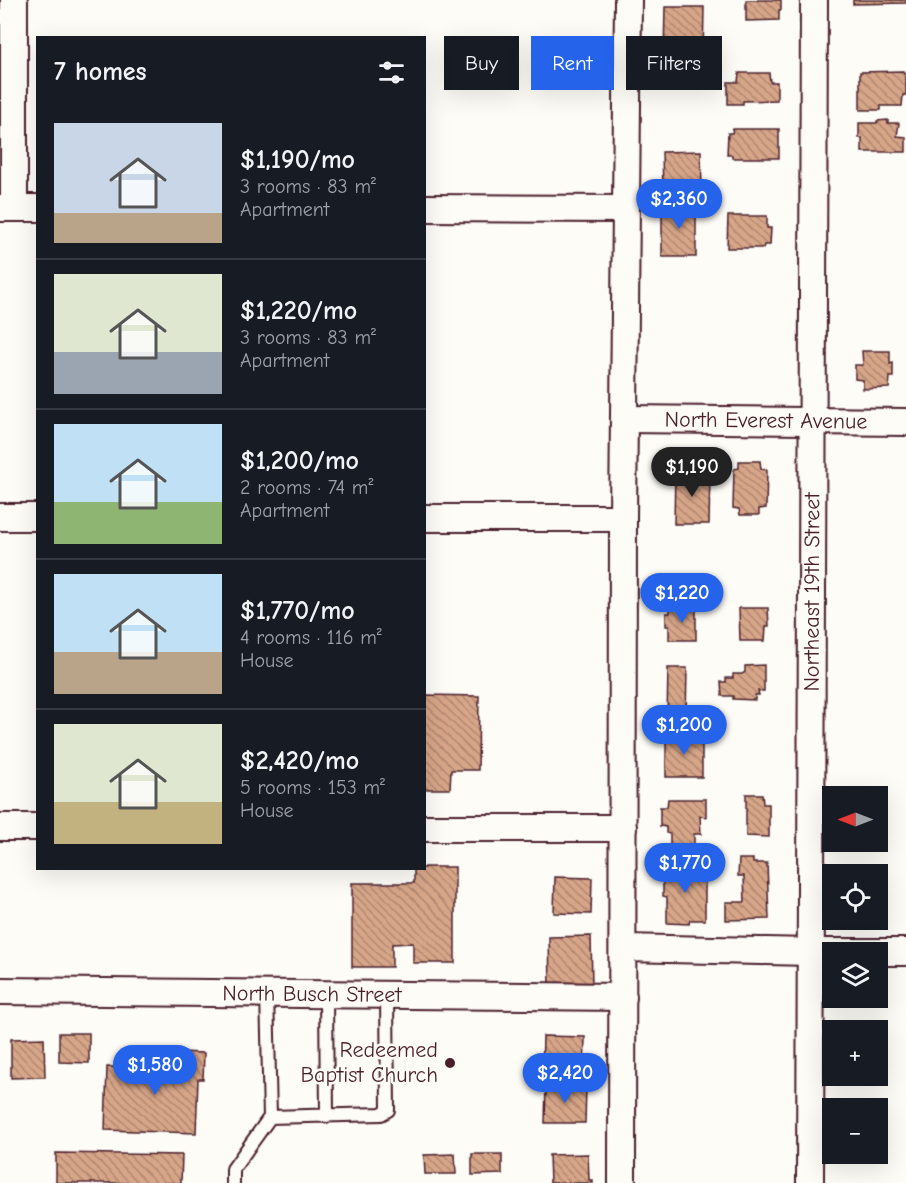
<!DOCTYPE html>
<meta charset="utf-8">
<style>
:root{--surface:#171b24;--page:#242831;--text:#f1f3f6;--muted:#9ea1a6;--line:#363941;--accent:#2563eb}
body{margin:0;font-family:"Comic Neue",sans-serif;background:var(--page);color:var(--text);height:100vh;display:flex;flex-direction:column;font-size:22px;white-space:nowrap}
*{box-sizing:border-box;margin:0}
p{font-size:20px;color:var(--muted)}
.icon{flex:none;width:33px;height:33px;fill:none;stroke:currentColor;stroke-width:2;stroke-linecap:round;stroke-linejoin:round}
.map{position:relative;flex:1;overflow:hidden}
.drawer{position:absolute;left:36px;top:36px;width:390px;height:834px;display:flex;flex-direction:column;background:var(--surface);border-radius:0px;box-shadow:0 6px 24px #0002}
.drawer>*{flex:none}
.guide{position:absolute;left:444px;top:36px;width:372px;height:54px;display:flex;gap:12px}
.needle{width:39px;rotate:270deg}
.controls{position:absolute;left:822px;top:786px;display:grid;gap:12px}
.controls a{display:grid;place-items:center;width:66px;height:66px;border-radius:0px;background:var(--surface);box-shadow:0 6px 24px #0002;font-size:30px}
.price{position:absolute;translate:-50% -51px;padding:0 14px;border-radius:21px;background:var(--accent);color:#fff;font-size:20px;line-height:39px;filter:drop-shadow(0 2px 3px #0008)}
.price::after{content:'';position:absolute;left:50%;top:36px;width:18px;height:14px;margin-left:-9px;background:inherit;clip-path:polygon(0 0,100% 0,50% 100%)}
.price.selected{background:#222;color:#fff}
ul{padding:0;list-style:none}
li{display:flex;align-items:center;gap:18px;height:150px;padding:0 18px}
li+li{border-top:2px solid var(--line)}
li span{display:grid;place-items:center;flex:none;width:168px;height:120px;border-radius:0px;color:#555}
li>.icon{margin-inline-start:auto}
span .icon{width:72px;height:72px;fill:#fffc;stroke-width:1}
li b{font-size:26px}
h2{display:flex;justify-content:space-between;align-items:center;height:72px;padding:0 18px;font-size:26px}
.pill{padding:0 21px;border-radius:0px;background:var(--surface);box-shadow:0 6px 24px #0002;font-size:21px;line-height:54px}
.pill.selected{background:var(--accent);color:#fff}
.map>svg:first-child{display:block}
</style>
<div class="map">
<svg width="906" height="1183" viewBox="0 0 906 1183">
<defs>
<pattern id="building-back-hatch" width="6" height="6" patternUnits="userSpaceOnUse" patternTransform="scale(1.5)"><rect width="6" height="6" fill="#d7a689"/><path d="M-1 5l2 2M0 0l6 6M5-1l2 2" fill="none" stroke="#b08770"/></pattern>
</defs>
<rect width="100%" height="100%" fill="#fdfcf7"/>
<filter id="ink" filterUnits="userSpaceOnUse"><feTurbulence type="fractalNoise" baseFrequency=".0167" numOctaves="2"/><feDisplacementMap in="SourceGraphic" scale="12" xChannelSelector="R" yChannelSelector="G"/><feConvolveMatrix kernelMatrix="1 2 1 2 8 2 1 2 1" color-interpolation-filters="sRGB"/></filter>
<g filter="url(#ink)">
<!-- building -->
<path fill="url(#building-back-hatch)" stroke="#4a1f2b" stroke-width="1.5" d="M746 0H781V10H779V20L746 21Z
M853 0H906V3L853 4Z
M665 7H704L703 58 664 57Z
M903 71 904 74H906V95H903L902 106H881V110H860V72Z
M739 73H769L770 82H777V100L743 101V104H728V82H738Z
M888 120V123H899L897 136 906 137V152H862V138H859V123H877V121Z
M733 129H779V158H732V155H727L728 133H732Z
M701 151 702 189 663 190 662 152Z
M662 203H696V257H662Z
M728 216H767V228H771L770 245H764L763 248H727Z
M862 351H890V364L893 363V377H890L889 388 863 389V380L855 379V365H863Z
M739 461H760L761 469 767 470 766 508 759 509V515H740L739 509 733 508 734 469 739 468Z
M675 472 710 473 709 524H674Z
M670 608 696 609V640H669V626H666V613H670Z
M739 608H768L769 626H766L765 641H740Z
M764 665V691H758L759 695H755V700L733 699V696H722L721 682H726V678H733V674H742L745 672V666Z
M668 668H687L686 719H667Z
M424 695 479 696 478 770H451L450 789H424Z
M666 735H702V777H666Z
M746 794H762L763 804H769V837L746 836Z
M668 799H706V817L700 816 701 834H694V847H670V834L666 833V827L660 826V807H667Z
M739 859H753V863H767L769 919 726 920V902H745L744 876H738Z
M666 866 705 867V920H690L689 924 667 923V897L663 896V877H666Z
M424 867H455V963H413V943L392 944V967H352V883H414V868H424Z
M555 877 592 878 591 914 554 913Z
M591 936 592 984 550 985 549 937Z
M59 1033H89V1063L59 1062Z
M543 1036 585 1037 584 1074 542 1073Z
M44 1038 45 1077 11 1078V1039Z
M177 1052 204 1053 203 1079H198L196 1133 105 1130 107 1067 157 1068V1056L176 1057Z
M546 1085 586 1086 585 1123H545Z
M56 1153 182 1155 181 1183H56Z
M455 1154 456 1174H425L424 1155Z
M472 1154H502V1174L472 1175Z
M588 1154 589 1180H593V1183H550L549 1155Z"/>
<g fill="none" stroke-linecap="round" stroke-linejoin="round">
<defs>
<path id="service" d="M267 993 270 1117 381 1114 388 1110 387 995
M326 994 327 1116
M233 1183V1169L270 1117"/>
<g id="minor">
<path d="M0 208H38"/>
<path d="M14 208V0"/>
<path d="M424 208 626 209"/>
<path id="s1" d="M625 419 906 422"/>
<path d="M0 517H38"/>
<path d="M424 518H623"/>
<path d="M0 827H38"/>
<path d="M424 828H623"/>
<path d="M623 948 811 952H906"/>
<path id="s2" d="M0 991 623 997"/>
<path d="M622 1183 623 518 628 0"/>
<path id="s3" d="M810 1183 814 0"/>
</g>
</defs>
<!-- service casing -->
<use href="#service" stroke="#4a1f2b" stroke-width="16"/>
<!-- minor casing -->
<use href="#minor" stroke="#4a1f2b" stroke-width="30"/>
<!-- service -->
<use href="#service" stroke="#fdfcf7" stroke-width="12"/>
<!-- minor -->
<use href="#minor" stroke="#fdfcf7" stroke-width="26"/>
</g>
</g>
<!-- markers -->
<circle fill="#4a1f2b" stroke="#fdfcf7" stroke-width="2" cx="450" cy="1063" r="6"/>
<g text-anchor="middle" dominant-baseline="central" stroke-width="5" stroke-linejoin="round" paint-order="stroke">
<!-- street labels -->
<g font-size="22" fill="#4a1f2b" stroke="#fdfcf7">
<text stroke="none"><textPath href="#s1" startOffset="141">North Everest Avenue</textPath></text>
<text stroke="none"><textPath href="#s3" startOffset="591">Northeast 19th Street</textPath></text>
<text stroke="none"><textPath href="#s2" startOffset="312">North Busch Street</textPath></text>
</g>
<!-- poi labels -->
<g font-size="22" fill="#4a1f2b" stroke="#fdfcf7" text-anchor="end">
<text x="438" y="1050">Redeemed<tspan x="438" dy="25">Baptist Church</tspan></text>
</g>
</g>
</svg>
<div class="controls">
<a><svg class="needle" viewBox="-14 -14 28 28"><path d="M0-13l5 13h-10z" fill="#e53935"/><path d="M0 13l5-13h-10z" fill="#9ea1a6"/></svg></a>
<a><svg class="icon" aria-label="locate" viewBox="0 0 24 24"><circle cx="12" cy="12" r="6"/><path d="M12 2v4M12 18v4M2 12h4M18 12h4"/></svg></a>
<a><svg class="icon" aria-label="layers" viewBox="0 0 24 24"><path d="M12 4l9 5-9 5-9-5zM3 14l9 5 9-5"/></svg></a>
<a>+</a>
<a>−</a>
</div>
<b class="price" style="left:679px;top:230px">$2,360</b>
<b class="price selected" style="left:692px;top:498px">$1,190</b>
<b class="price" style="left:682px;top:624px">$1,220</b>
<b class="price" style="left:684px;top:756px">$1,200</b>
<b class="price" style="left:685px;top:894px">$1,770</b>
<b class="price" style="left:155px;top:1096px">$1,580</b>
<b class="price" style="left:565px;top:1104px">$2,420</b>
<div class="guide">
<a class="pill">Buy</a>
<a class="pill selected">Rent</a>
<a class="pill">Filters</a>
</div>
<section class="drawer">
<h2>7 homes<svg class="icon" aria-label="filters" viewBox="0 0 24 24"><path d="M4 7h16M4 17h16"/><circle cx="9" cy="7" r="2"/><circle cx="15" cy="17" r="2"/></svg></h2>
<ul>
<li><span style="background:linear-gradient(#c9d6e8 75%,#b9a48a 0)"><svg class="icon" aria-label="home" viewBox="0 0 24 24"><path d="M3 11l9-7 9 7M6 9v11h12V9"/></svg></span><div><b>$1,190/mo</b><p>3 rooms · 83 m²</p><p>Apartment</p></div></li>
<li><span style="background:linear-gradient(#dfe7d0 65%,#9aa5b1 0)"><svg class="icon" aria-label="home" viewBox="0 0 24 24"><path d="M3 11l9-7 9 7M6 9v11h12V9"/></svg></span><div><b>$1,220/mo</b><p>3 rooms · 83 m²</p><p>Apartment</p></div></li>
<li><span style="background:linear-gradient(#bfe0f5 65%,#8fb573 0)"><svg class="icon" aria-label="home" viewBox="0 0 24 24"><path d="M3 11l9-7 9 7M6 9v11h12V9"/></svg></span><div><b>$1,200/mo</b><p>2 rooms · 74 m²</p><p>Apartment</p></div></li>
<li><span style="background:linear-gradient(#bfe0f5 65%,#b9a48a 0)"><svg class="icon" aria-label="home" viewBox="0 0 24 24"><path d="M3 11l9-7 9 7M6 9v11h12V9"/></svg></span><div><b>$1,770/mo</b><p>4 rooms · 116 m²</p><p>House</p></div></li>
<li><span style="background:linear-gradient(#dfe7d0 65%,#c2b280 0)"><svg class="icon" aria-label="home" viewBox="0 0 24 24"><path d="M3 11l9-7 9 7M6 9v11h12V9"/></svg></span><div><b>$2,420/mo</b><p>5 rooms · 153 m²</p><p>House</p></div></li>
</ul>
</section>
</div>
